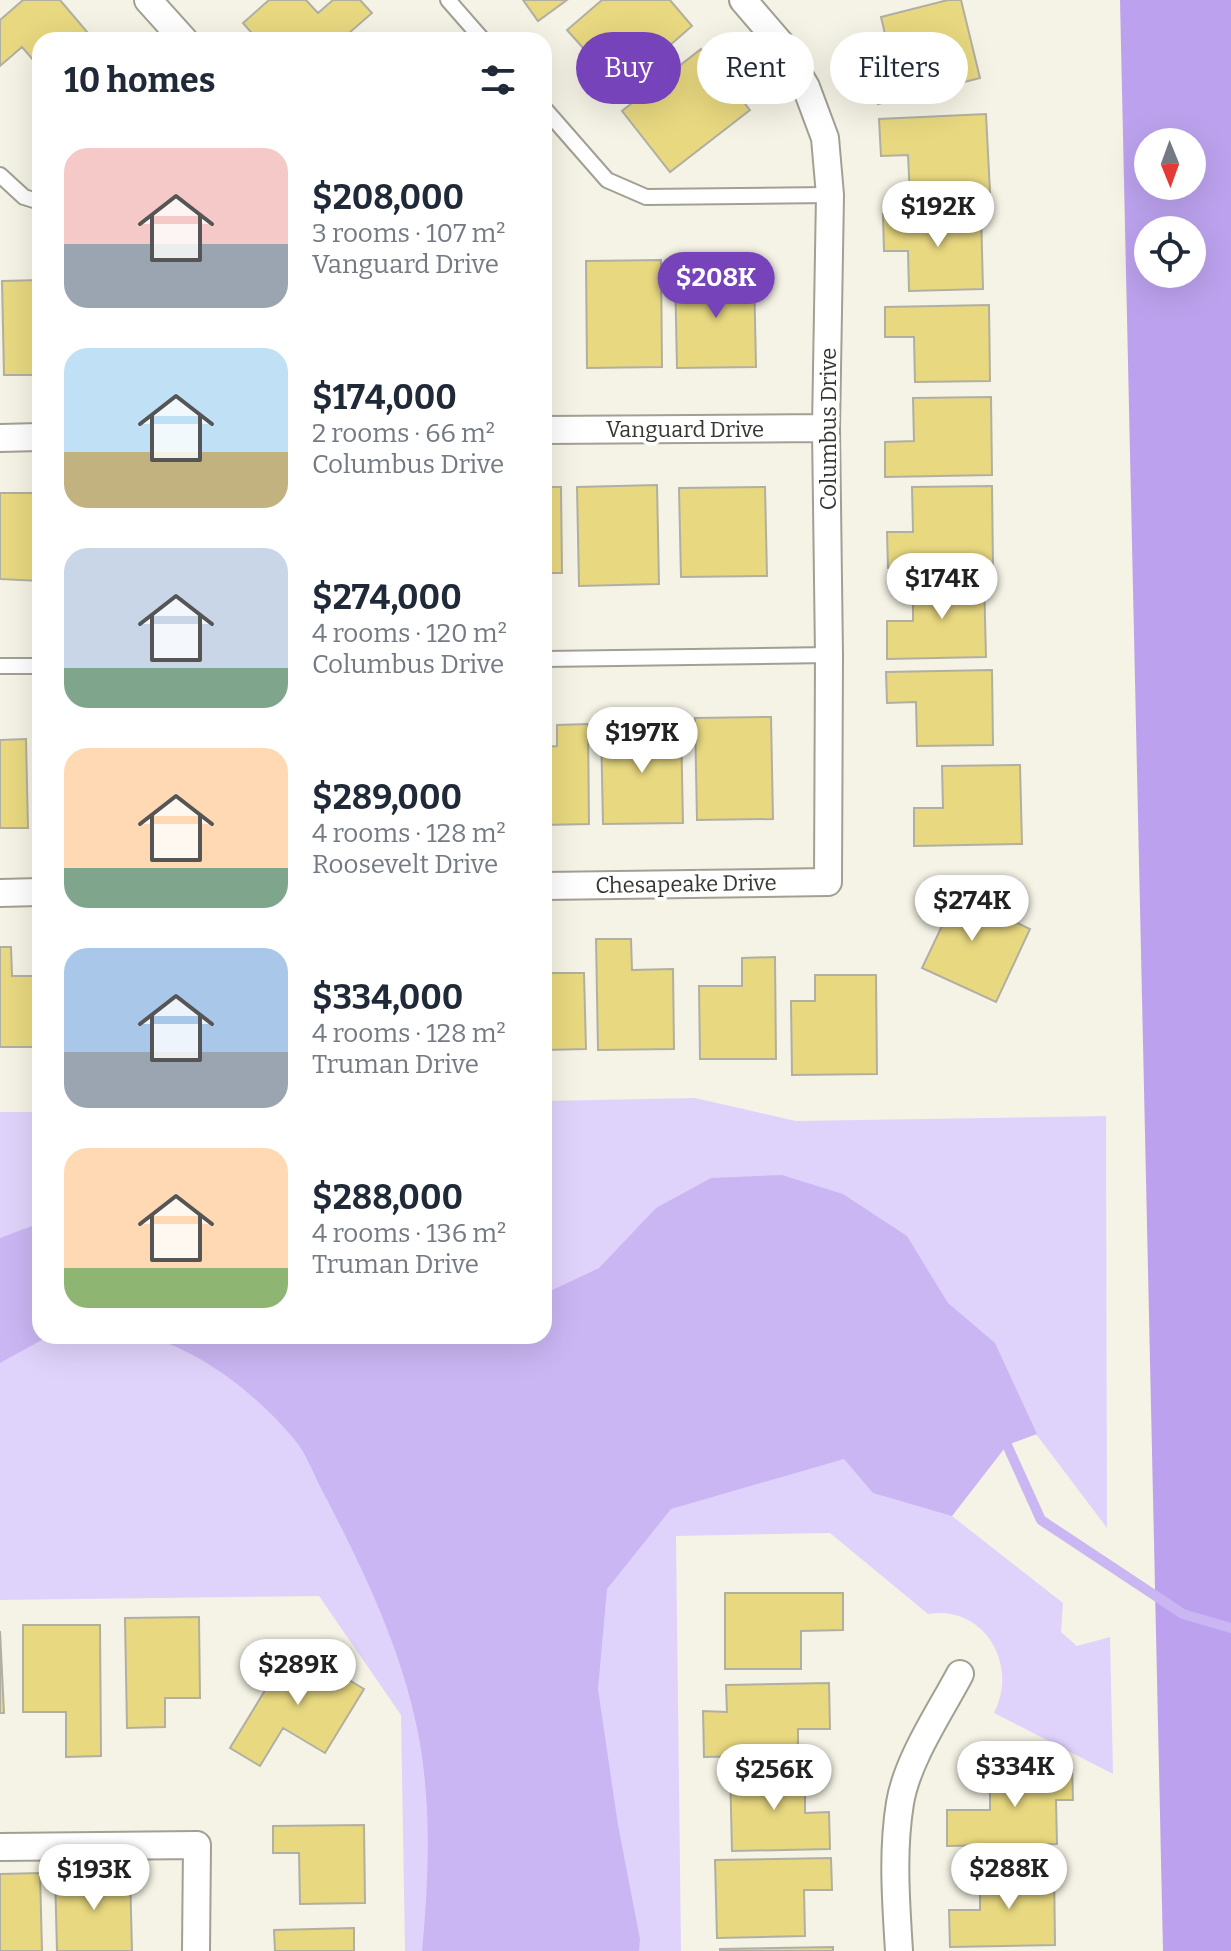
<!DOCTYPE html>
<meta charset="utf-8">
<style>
:root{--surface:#fff;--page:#f2f2f3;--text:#1f2937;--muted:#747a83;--accent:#7743bb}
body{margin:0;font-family:Bitter,serif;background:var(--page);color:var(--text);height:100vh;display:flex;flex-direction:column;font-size:30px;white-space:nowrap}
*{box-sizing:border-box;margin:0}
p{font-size:26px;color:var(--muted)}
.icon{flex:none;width:44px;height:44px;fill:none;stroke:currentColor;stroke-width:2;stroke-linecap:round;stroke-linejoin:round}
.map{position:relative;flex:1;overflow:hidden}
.details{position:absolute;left:32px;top:32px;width:520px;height:1312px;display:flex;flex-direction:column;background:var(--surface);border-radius:24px;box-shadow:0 8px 32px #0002}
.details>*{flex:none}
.top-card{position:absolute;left:576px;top:32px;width:534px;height:72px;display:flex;gap:16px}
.needle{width:52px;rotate:179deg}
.fabs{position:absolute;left:1134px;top:128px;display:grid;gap:16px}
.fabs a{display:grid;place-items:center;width:72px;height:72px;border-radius:50%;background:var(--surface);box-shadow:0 8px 32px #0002;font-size:40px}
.price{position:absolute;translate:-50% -68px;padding:0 18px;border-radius:28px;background:#fff;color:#222;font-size:26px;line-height:52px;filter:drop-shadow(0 2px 4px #0008)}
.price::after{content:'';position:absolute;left:50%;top:48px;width:24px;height:18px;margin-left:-12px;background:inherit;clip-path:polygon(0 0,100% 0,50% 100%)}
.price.current{background:var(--accent);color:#fff}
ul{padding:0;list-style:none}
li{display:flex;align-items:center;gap:24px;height:200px;padding:0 32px}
li span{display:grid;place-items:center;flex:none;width:224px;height:160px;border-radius:24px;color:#555}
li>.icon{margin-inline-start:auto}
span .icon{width:96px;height:96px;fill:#fffc;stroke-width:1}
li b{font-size:34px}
h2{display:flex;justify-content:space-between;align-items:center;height:96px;padding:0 32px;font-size:34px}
.pill{padding:0 28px;border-radius:36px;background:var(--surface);box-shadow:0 8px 32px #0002;font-size:28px;line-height:72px}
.pill.current{background:var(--accent);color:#fff}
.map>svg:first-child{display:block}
</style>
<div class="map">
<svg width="1231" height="1951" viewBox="0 0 1231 1951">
<rect width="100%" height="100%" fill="#f5f3e5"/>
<!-- green -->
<path fill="#e0d3fb" d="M695 1098 796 1121 1106 1116 1107 1528 1036 1434 1007 1445 952 1516 1063 1603 1061 1632 1077 1646 1110 1637 1113 1774 994 1713C1019 1664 984 1605 928 1614L830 1533 676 1536 681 1951H405L401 1715 319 1596 0 1600V1112H40V1336H544V1101Z"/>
<!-- forest -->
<path fill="#bca2ee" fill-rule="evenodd" d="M1120 0H1231V1951H1163ZM1148 142H1192V186H1148ZM1148 230H1192V274H1148Z"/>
<!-- water -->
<path fill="#cab6f3" d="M782 1175 843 1194 907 1236 948 1303 995 1343 1037 1434 1007 1445 952 1516 873 1493 844 1459 671 1509 607 1589 598 1689 618 1825 640 1939 639 1951H422C429 1878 432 1800 417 1728 400 1645 362 1567 323 1492 314 1476 307 1454 294 1439 256 1394 205 1354 148 1336H544V1294L599 1268 656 1208 711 1178Z
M40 1223V1336H49L0 1363V1238Z"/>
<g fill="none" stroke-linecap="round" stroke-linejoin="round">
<!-- stream -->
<path stroke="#cab6f3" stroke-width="10" d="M997 1436 1007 1445 1041 1520 1183 1614 1231 1628"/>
</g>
<!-- building -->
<path fill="#e8d880" stroke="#b1afa2" stroke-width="2" d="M23 0H60L94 40H40V68L22 47 0 66V20Z
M269 0H306L318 13 333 0H360L372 13 341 40H258L243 23Z
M523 0H567L538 21Z
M602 0H670L692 26 620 89 567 30Z
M948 0H961L980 78 878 104 869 69 892 63 881 17Z
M701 49 750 110 670 172 622 111Z
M986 114 990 192 910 196 908 155 881 156 879 119Z
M981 212 983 289 909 291 908 251H884L883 214Z
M661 260 662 367 587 368 586 261Z
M754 271 756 367 677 368 675 272Z
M40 280V375H4L2 281Z
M989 305 990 381 915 382 914 337H885V307Z
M991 397 992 475 885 477V442L914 441 913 398Z
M657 485 659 584 579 586 577 487Z
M992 486 993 567 888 568 887 532H913L912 487Z
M544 487H561L562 573H544Z
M765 487 767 576 681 577 679 488Z
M0 493H40V581L0 579Z
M984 578 986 657 887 659V621H913V579Z
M992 670 993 745 917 746 916 702 887 703 886 672Z
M771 717 773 819 697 820 695 718Z
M588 724 589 824 544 825V747L557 746V725Z
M681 726 683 823 603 824 601 727Z
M26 739 28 828H0V740Z
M1020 765 1022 844 914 846V808H943L942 766Z
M934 884 1030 929 996 1002 922 968 942 926 920 915Z
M596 939H631L632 970 673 969 674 1049 598 1050Z
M0 947H11L12 976H40V1047H0Z
M775 957 776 1059H700L699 986H742V958Z
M544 973H584L586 1049 544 1050Z
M815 975H876L877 1074 792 1075 791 1001H815Z
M725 1593H843V1630L801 1631V1669H725Z
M199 1617 200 1698H165V1727L127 1728 125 1618Z
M23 1625H100L101 1756 66 1757V1712H23Z
M0 1631 4 1713H0Z
M292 1646 364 1689 325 1753 283 1728 260 1766 230 1748Z
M829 1683 830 1729H798V1755L704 1757 703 1711 727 1712 726 1685Z
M1072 1766 1073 1800H1056L1057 1844 947 1846V1810H990V1767Z
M805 1768V1813L829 1812 830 1849 732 1851 730 1769Z
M364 1825 365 1903 300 1904 299 1853H273V1826Z
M831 1858 832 1890H804L805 1936 717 1938 715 1860Z
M1054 1868 1055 1945 950 1947 949 1910H980V1869Z
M40 1873 42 1951H0V1874Z
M130 1873 132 1951H57L55 1874Z
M354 1928V1951H275L274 1930Z
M833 1947V1951H720V1949Z"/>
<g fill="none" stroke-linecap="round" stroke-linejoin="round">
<defs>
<path id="lane" d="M448 0 483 40
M544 108 607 180 646 197 830 195
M0 175 24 197 40 202
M544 659 829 655
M0 666H40"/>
<path id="street" d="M148 0 184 40
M544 430 826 428
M0 438 40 437
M544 886 828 882 829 655 826 428 830 195 825 138 806 87 780 43 743 0
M0 893 40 892
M0 1847 197 1845 196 1951
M899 1951C896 1902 892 1852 900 1803 907 1760 940 1712 960 1674"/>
</defs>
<!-- lane casing -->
<use href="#lane" stroke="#a2a093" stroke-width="18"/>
<!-- street casing -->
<use href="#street" stroke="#a2a093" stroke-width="30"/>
<!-- lane -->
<use href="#lane" stroke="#fff" stroke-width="14"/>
<!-- street -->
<use href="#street" stroke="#fff" stroke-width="26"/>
</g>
<g text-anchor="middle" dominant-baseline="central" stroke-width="7" stroke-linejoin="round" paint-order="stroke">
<!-- street labels -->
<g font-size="22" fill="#373631" stroke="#fff">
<text x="685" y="429">Vanguard Drive</text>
<text transform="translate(828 429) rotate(-90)">Columbus Drive</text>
<text transform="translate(686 884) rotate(-1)">Chesapeake Drive</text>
</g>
</g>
</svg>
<div class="fabs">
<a><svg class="needle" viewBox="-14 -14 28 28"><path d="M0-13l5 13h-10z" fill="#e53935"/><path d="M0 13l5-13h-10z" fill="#747a83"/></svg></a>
<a><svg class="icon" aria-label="locate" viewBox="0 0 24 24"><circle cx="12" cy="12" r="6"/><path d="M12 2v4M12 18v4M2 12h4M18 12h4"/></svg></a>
</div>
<b class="price" style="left:938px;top:249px">$192K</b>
<b class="price current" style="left:716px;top:320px">$208K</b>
<b class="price" style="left:942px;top:621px">$174K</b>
<b class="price" style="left:642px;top:775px">$197K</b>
<b class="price" style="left:972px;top:943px">$274K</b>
<b class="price" style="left:298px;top:1707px">$289K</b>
<b class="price" style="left:1015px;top:1809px">$334K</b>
<b class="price" style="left:774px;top:1812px">$256K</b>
<b class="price" style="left:1009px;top:1911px">$288K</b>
<b class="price" style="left:94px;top:1912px">$193K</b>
<div class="top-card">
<a class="pill current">Buy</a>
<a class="pill">Rent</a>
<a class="pill">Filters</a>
</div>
<section class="details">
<h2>10 homes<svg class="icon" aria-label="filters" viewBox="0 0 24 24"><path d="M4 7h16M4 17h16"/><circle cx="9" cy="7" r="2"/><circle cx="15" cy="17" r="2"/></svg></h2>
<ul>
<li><span style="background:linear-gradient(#f6c9c9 60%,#9aa5b1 0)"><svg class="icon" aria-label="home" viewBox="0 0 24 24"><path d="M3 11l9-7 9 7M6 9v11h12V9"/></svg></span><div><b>$208,000</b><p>3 rooms · 107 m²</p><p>Vanguard Drive</p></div></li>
<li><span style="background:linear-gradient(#bfe0f5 65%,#c2b280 0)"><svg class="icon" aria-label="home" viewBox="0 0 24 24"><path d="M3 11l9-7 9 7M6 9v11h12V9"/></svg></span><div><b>$174,000</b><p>2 rooms · 66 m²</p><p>Columbus Drive</p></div></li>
<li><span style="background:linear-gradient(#c9d6e8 75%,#7fa58c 0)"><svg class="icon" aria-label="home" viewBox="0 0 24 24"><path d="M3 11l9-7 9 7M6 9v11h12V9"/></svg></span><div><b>$274,000</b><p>4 rooms · 120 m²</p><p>Columbus Drive</p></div></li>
<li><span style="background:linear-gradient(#ffd9b3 75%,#7fa58c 0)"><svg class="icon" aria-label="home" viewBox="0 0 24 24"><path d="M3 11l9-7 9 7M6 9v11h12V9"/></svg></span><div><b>$289,000</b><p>4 rooms · 128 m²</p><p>Roosevelt Drive</p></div></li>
<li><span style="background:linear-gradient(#a9c7e8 65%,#9aa5b1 0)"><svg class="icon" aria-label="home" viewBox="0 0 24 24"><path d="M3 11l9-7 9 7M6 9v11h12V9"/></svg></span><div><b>$334,000</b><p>4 rooms · 128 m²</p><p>Truman Drive</p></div></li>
<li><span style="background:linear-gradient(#ffd9b3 75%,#8fb573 0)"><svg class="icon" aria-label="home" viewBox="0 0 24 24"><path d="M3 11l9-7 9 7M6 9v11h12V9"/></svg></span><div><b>$288,000</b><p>4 rooms · 136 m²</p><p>Truman Drive</p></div></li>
</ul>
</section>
</div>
